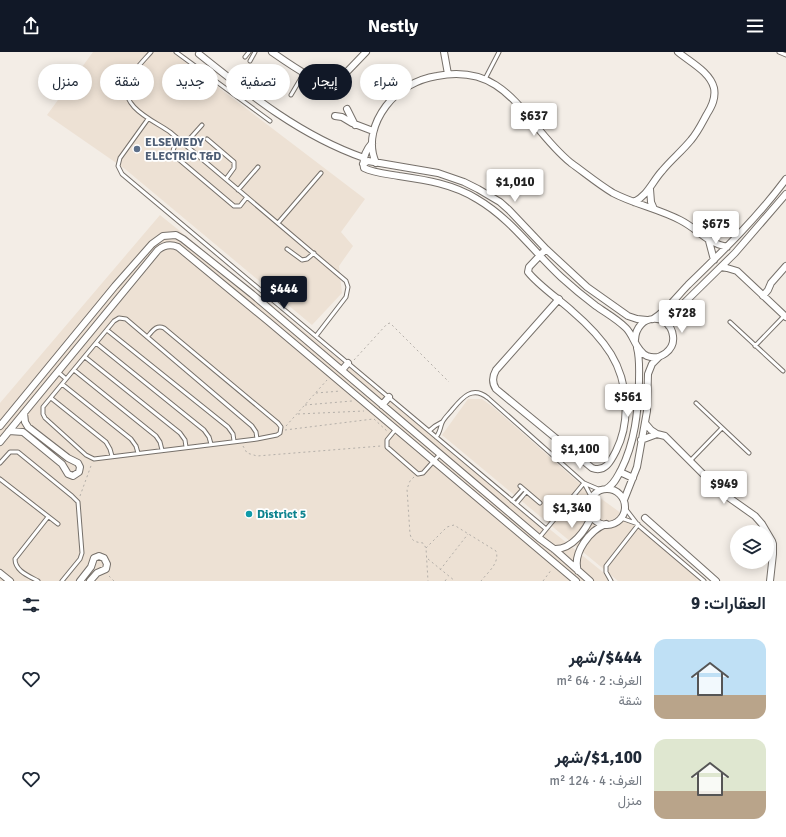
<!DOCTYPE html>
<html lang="ar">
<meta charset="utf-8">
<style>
:root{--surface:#fff;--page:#f2f2f3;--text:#1f2937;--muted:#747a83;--accent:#111827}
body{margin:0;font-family:Signika,Vazirmatn,sans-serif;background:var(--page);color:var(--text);direction:rtl;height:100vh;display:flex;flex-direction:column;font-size:15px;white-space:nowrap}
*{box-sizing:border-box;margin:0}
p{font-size:13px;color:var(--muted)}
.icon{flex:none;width:22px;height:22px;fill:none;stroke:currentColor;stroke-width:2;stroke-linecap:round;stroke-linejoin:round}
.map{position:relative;height:529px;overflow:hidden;direction:ltr}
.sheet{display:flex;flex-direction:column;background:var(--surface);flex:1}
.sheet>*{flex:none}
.guide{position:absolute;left:12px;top:12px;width:400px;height:36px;direction:rtl;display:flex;gap:8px}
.buttons{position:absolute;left:730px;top:473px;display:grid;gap:8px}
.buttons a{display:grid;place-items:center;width:44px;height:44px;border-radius:50%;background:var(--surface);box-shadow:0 2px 10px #0003;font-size:20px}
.price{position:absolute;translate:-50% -34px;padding:0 9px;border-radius:4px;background:#fff;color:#222;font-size:13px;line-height:26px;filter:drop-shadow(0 1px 2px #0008)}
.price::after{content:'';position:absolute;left:50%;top:24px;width:12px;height:9px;margin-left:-6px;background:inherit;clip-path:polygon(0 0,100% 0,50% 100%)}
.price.on{background:var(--accent);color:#fff}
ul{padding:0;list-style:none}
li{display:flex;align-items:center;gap:12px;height:100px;padding:0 20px}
li span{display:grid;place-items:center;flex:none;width:112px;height:80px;border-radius:12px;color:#555}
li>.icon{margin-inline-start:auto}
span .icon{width:48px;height:48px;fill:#fffc;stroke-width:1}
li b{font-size:17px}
h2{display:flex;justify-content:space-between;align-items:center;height:48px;padding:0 20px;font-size:17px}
.tag{padding:0 14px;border-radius:18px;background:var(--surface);box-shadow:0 2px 10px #0003;font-size:14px;line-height:36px}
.tag.on{background:var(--accent);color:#fff}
header{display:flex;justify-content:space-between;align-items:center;height:52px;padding:0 20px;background:var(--accent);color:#fff;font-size:18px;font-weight:700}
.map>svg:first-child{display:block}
</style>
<header><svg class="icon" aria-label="menu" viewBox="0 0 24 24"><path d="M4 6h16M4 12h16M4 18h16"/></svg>Nestly<svg class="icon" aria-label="share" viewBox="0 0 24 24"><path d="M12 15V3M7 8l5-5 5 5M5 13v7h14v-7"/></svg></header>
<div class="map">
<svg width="786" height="529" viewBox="0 0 786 529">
<rect width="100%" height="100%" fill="#f3ede6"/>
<!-- built -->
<path fill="#ede1d4" d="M93 0H172L365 147 341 180 353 194 339 214 342 241 312 273 125 117 47 63Z
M160 163 614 529H0V351Z
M468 347H482L493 355 578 430 668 495 707 529H618L442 383Z"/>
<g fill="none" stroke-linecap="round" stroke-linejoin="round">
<defs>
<path id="lane" d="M151 0C144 8 132 20 128 29 118 55 155 69 170 80L346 229 348 235 346 245 316 284
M176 0 270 69
M779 0 786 3
M245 5 249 0
M250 9 255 0
M485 27 499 0
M291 43 304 21
M148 67 120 106 118 114 122 122 546 477
M207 87 234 110V116L226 127
M179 88C175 94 170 98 176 105L234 154H240L247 145
M185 92 202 73
M238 138 258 115
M278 171 321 121
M287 197 302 208 307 207 314 201
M730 270 783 319
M107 278 228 375 233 382 234 389
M147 285C152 280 156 272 164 276L278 371 281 375 280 381 277 383 257 387 94 407 86 403 45 366 43 362V355L114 269 119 266 126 267 252 374 256 380 257 387
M96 291 204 378 209 385 211 392
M755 294 784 264
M85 305 180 381 185 388 186 395
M74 318 156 384 160 390 162 398
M58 320 66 327
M62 332 131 387 136 394 138 401
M51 346 106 390 110 397 112 404
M696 351 749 401
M396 377 387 388V395L418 422 423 421 440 402
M429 379 435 374 442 370
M436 385C440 381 440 376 442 371 444 366 449 362 452 358 462 346 472 333 488 346L584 431 592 446
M690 409 722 376
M0 411 10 400H18L72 444 78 450 82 501 80 507 62 529
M0 427 58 472
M584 431 598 437H603
M520 434 540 451
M512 449 523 437
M516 452 526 440
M625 456 638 473
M621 466 638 472
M539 486 584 431
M38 529C29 524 15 519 15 507L48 465
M611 529 606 520V514L638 473 704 529"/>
<path id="street" d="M272 0C282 7 316 31 327 31 332 31 337 29 341 26L366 0
M444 0 448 22
M199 2C250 43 301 84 364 106
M347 57 355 73
M335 64 342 65 352 71 373 79
M372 91C366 98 362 106 364 116 374 121 388 122 399 124 426 128 453 132 477 147 511 167 532 198 561 225 572 235 584 245 596 254 606 261 617 267 626 276 634 284 636 299 647 304 660 309 675 298 673 284 670 260 636 261 635 288
M376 111C367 91 374 70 386 54 398 38 417 27 437 24 510 10 524 73 571 111 585 121 598 132 613 141 634 152 659 157 680 168 698 177 707 191 727 195
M363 112 368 109 438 121 464 130 478 137 500 150 509 158 546 197 587 235 628 264 637 267 647 268
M650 137 651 150 654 157
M634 150C648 143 652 130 662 119 671 108 682 99 691 88 698 80 702 71 707 62 712 54 716 46 714 36 710 20 690 10 678 0
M709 189 714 208
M546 197 529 215 528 220C538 233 560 248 572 259 586 271 601 286 611 302 628 330 631 369 616 399 611 409 605 421 592 416L496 337C492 331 492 325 496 318L559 247
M721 215 727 216 737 219 786 265
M763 244 768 238 771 231 786 214
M653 267C667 259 677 244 688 233 723 199 757 166 786 127
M669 274 671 267 677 258 735 201 786 142
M342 318 348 311
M625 345H631L639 341
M382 353 389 345
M645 371 651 378 657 382
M0 374 115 234 152 192 163 184 176 183 183 187 252 242 539 486 554 497 590 529
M9 379 23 380 62 412 68 422 73 424 79 420 80 415 78 411 68 406 28 375 25 370 24 361
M641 388 657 382 665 384 721 440 755 464 762 472 772 489 773 492V502L770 529
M0 390 158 198C164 193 171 192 178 195L269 270 576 529
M620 420 633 426
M606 437C614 433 617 425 621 418 635 390 638 360 639 330 639 318 640 307 637 296
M589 455a18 18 0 1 1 36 0a18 18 0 1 1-36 0Z
M624 448 637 415 647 359 648 322 652 312 659 305
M645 466 716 529
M554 497C572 498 586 478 592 463
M578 519C572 501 590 478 606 472
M0 521 10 529
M80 529 91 515 94 506 99 504 104 506 107 512 106 517 97 521 90 529"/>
</defs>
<!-- lane casing -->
<use href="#lane" stroke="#76706a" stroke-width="5"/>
<!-- street casing -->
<use href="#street" stroke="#76706a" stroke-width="8"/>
<!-- path -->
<path stroke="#b4afa9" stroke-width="1" stroke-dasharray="2 3" stroke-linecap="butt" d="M354 308 387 272 390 271 449 330
M316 341 341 339
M305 353 352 349
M298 362 364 359
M374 367 388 380
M286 374 327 328
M285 378 373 367
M243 394 247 401 257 404 381 394
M414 425 410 429 407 437 410 482C412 490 416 490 423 491L426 496 428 529
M80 444 92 411
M426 496 447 475 454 473 496 499C500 511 488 520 481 529
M428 507 455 529
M440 518 468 482
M109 524 114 529
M445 529 448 525
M543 529 552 517"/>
<!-- lane -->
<use href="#lane" stroke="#fff" stroke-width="3"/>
<!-- street -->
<use href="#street" stroke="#fff" stroke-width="6"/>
</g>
<!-- markers -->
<circle fill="#5c6f8a" stroke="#fff" stroke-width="1.5" cx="137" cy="97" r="4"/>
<circle fill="#0f9aa8" stroke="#fff" stroke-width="1.5" cx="249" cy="462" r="4"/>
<g text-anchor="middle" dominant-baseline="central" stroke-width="3.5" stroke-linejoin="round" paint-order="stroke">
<!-- service labels -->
<g font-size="12" font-weight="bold" fill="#4e5e75" stroke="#fff" text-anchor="start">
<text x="145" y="90">ELSEWEDY<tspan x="145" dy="14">ELECTRIC T&amp;D</tspan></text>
</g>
<!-- culture labels -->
<g font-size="12" font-weight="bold" fill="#0d838f" stroke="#fff" text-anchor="start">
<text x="257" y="462">District 5</text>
</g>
</g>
</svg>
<div class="buttons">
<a><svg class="icon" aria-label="layers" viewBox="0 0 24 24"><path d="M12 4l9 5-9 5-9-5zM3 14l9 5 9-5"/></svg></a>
</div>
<b class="price" style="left:534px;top:85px">$637</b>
<b class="price" style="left:515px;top:151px">$1,010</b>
<b class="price" style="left:716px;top:193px">$675</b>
<b class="price on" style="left:284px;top:258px">$444</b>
<b class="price" style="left:682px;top:282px">$728</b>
<b class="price" style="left:628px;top:366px">$561</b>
<b class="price" style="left:580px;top:418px">$1,100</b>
<b class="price" style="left:724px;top:453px">$949</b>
<b class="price" style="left:572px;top:477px">$1,340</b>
<div class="guide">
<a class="tag">شراء</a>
<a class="tag on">إيجار</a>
<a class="tag">تصفية</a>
<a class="tag">جديد</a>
<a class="tag">شقة</a>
<a class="tag">منزل</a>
</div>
</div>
<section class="sheet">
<h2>العقارات: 9<svg class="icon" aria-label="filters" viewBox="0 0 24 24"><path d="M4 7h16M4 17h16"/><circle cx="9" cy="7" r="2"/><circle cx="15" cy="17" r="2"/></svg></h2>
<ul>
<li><span style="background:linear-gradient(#bfe0f5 70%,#b9a48a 0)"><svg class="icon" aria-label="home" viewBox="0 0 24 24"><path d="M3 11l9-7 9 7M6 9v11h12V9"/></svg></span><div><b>$444/شهر</b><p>الغرف: 2 · 64 m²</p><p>شقة</p></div><svg class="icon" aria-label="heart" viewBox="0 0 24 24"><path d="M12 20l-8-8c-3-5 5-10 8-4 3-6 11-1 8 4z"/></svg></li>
<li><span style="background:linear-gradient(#dfe7d0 65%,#b9a48a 0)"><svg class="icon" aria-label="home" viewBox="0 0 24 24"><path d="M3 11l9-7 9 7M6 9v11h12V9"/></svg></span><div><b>$1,100/شهر</b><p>الغرف: 4 · 124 m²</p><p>منزل</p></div><svg class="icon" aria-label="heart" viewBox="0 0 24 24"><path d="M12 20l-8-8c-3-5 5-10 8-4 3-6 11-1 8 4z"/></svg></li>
</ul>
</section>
